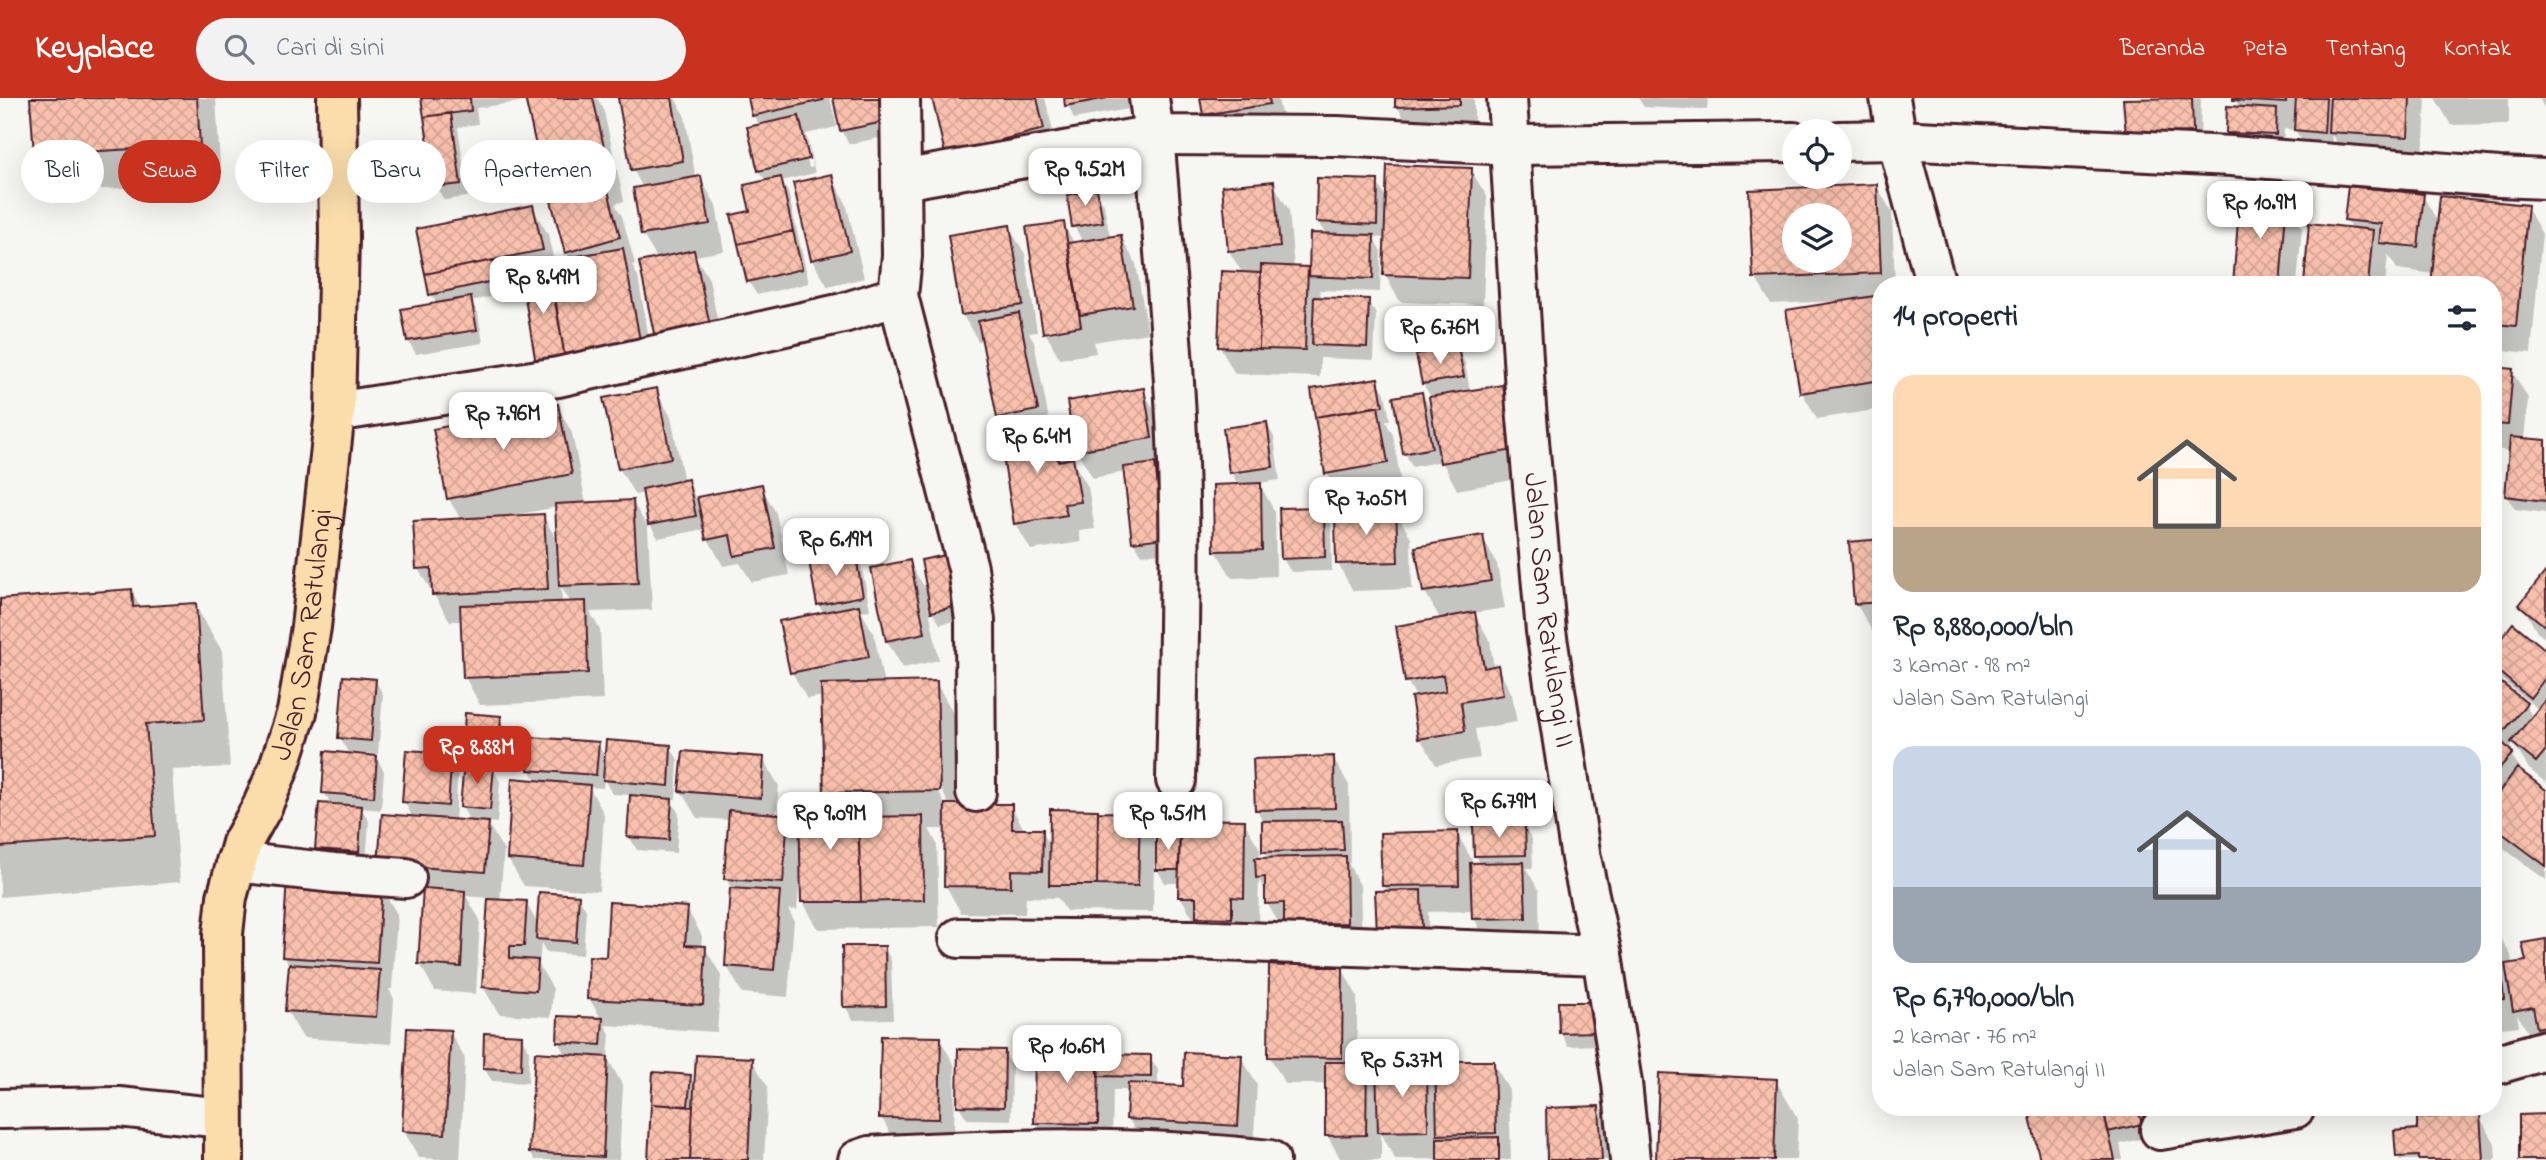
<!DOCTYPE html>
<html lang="id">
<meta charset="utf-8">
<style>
:root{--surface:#fff;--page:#f2f2f3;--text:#1f2937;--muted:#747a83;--accent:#c8321e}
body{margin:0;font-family:"Indie Flower",sans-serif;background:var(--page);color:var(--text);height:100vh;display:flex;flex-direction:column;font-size:26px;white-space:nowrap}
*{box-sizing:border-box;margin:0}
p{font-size:23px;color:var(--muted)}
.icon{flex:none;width:38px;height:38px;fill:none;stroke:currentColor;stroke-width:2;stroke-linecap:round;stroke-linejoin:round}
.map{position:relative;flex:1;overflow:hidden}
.details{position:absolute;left:1872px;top:178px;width:630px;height:840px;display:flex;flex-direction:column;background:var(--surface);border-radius:28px;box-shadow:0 7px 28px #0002}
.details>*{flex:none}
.banner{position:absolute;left:21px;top:42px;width:665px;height:63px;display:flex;gap:14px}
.controls{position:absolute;left:1782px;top:21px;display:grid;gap:14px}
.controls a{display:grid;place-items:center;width:70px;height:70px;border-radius:50%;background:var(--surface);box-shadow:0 7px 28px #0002;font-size:35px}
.price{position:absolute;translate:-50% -60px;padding:0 16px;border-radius:14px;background:#fff;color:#222;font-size:23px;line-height:46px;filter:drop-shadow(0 2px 4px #0008)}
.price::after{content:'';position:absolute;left:50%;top:42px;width:21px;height:16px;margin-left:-10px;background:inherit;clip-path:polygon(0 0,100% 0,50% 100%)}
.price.selected{background:var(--accent);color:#fff}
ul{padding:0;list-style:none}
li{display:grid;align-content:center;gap:14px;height:371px;padding:0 21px}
li span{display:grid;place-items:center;height:217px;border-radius:21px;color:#555}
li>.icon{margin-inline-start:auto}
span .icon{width:126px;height:126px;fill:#fffc;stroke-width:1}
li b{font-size:30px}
h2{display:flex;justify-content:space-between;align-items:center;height:84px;padding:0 21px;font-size:30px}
.chip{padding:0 24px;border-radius:32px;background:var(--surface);box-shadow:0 7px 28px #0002;font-size:24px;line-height:63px}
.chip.selected{background:var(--accent);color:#fff}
header{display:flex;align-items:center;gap:42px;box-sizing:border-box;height:98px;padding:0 35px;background:var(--accent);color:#fff}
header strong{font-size:33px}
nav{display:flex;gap:38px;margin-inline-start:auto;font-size:24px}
.search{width:490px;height:63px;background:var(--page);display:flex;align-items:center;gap:18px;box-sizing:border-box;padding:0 24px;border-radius:38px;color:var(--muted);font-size:26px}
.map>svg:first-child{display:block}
</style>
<header>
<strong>Keyplace</strong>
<div class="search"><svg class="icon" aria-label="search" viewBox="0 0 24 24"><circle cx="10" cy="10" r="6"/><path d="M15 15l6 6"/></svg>Cari di sini</div>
<nav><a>Beranda</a><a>Peta</a><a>Tentang</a><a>Kontak</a></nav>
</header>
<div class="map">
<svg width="2546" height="1062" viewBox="0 0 2546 1062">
<defs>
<pattern id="building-cross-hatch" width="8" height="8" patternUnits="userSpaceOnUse" patternTransform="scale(1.75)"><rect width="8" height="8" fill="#f9c1ad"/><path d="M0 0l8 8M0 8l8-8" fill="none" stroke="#d7a595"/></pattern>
</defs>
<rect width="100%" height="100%" fill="#f6f6f2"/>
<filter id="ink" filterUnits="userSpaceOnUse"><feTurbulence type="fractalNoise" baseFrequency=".0143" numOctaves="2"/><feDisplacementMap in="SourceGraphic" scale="14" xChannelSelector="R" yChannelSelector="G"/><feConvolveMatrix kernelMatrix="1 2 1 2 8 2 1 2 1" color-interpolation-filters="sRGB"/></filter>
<g filter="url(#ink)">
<!-- shadow -->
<path fill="#0003" fill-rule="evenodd" d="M32 0H216L221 84 58 94 35 56Z
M423 0H597L603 10 624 103 615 106 622 118 635 166 632 167 638 179 655 274 546 278 524 185 503 190 504 196 471 203 478 215 483 245 416 256 408 243 437 206 431 196 418 132 532 109 548 136 554 164 570 161 566 154 556 104 548 90 528 3 476 10 478 26 458 29 468 99 444 102 436 88Z
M620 0H675L685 19 696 81 700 80 716 107 724 153 695 158 709 181 724 255 658 162 643 137 635 91 643 90 633 71Z
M749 0H830L837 29 806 36 815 75 781 83 788 94 809 185 757 197 749 184 733 118 752 114 766 84 759 72 760 28 754 18ZM801 37H805L813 69 809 70Z
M835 0H883L890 38 849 46 841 32Z
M933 0H1045L1059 58 1016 69Z
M1065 0H1143L1145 8 1074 21Z
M1202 0H1278L1284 32 1220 44 1205 17Z
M1397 0H1474V34L1412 35 1397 8Z
M1638 0H1708L1707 12 1644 9Z
M2128 0H2201L2200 47 2135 50Z
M2235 0H2426L2423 65 2346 61 2332 37 2331 48 2304 46 2295 32 2284 31 2283 50 2236 48 2228 35 2239 10Z
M2435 0H2509V26L2451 27Z
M2539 0H2546V13Z
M1471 72 1487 99 1483 207 1400 204 1385 177 1386 140 1373 139 1381 153 1380 194 1319 192 1322 201 1368 203 1376 216 1374 262 1320 260V279L1235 276 1220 249 1243 176 1229 153 1273 85 1289 112 1294 170 1307 171 1311 178 1326 137 1318 124 1377 84 1387 102Z
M831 78 846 105 864 180 828 189 812 162 795 86Z
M1876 87 1892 114 1895 187H1881V311L1817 321 1802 294 1838 203 1771 206 1755 179 1751 93ZM1794 117H1839V163H1794Z
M1096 93 1104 107 1110 140 1121 139 1136 166 1148 235 1094 244 1096 255 1060 261 1045 234 1063 126 1075 146 1083 144 1074 128Z
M2423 98 2439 126 2527 109 2542 136 2531 255 2494 251V187H2433L2434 176 2397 171 2388 156 2385 187H2305L2311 127 2352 131 2346 121Z
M2242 99 2286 103 2302 130 2297 187H2235Z
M1009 129 1025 156 1037 234 1029 235 1034 244 1050 327 1066 354 1068 363 1072 362 1088 389 1095 431 1079 433 1081 444 1031 452 1015 425 1008 334 999 319 984 242 978 243 962 216Z
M1449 214 1457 227 1462 253 1459 254 1465 265 1470 294 1502 289 1518 316 1529 379 1457 392 1442 363 1412 369 1405 355 1421 296 1433 315 1432 301 1423 286 1418 258 1430 256 1424 245Z
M2494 271 2512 273 2528 300 2524 342 2546 344V415L2515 411 2507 398 2511 353 2494 351Z
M1377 282 1385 295 1390 322H1385L1393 337 1402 392 1342 402 1327 375Z
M656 292 671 319 684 384 687 383 696 401 761 388 776 415 789 477 752 484 740 465 723 468 708 441 706 431 658 440 650 427 644 395 635 397 619 370Z
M1143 292 1158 319 1166 367 1155 369 1162 381 1170 454 1142 457 1134 444 1125 374 1093 380 1077 353 1069 304Z
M557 308 572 335 586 406 632 403 648 430 652 512 590 514 600 532 603 602 480 607 465 579 462 523H450L418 471 415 425 461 422 449 401 435 332ZM557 409 558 444 543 418 515 419V417ZM561 489 571 505 562 506Z
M1266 325 1274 339 1280 382 1259 385 1275 414 1276 478 1232 480 1216 453 1239 388 1231 374Z
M1323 411 1331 424 1332 473 1291 474 1283 461Z
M1395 413 1411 440 1412 491 1353 493 1338 466Z
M1482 439 1497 466 1505 510 1474 515 1490 543 1494 570 1497 569 1512 596 1517 624 1475 631 1480 660 1436 667 1420 640 1417 600 1407 583 1441 522 1425 494 1417 450Z
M1881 443V532L1872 533 1856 505 1851 445Z
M854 456 862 470 870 512 861 513 874 536 884 586 936 585 958 623 960 708H1011L1025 733H1042L1051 749 1097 713 1099 716H1139L1158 749 1181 739 1244 724 1260 751 1259 762H1269L1264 753 1263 723 1257 712 1333 660 1349 687 1350 765H1348L1360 787 1362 851 1319 852 1330 870H1342L1357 898V966H1366L1378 988 1426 969 1437 989 1493 964 1509 992 1511 1062 1395 1061 1381 1035V1062H1341L1327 1037V986H1285L1270 959 1285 870 1283 832 1267 805V796L1259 782 1258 827 1196 825 1180 798V785H1165L1154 766 1153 814 1066 813 1058 800 1026 799 1025 816 961 815 946 788V731H929L937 746 939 829 818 831 803 804 802 781 800 780 797 812 788 811 794 822 788 899 742 895 727 868 732 791 726 781 730 722 697 720 681 693 763 661 779 688 776 718H787L801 744 832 706 826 695 823 598 807 601 792 574 824 516 819 507ZM937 684 950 708H946L934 686ZM1278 803 1293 807H1278Z
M909 464 929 497 923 464 968 521 940 526 928 507 939 562 903 570 887 543 873 472Z
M2546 476V541L2537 534 2522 507Z
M131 493 141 511 195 507 222 553 230 669 172 672 180 784 0 799V503Z
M2513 528 2546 554V685L2529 671 2513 645 2508 652 2525 678 2546 694V782L2498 746 2494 740V581L2525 606 2533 620 2539 612 2494 575V552Z
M375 582 383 596 378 656 349 654V656L340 640Z
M500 620 508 634 506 663 472 660 464 647Z
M598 646 606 661 670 648 678 662 676 701 670 700 679 716 676 755 637 752 629 738 632 697 612 696 604 681 603 690 589 689 604 716 599 793 524 788 508 761 537 684 530 672Z
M450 657 458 671 455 723 471 725 462 709 493 670 500 684 497 725 487 724 504 753 500 803 526 805 539 828 578 798 586 812 583 857 546 854 541 845 539 867 553 891 551 919 499 916 483 889 489 800 466 798 480 822 476 896 435 893 420 866 424 795 396 792 413 720 404 703Z
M376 659 384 673 381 712 361 710 369 723 366 767 324 764 316 751 332 708 324 694Z
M1524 728 1532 741 1533 770H1526L1539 793 1540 846 1489 848 1474 820V813L1428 814 1429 846 1384 788 1457 735 1472 762V767H1481L1476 757Z
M381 789 397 816 392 891H389L394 901 391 946 303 940 287 913 290 869 284 858Z
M687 811 702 838 701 850H705L721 877 717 934 605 927 610 936 608 961 623 988 619 1062H535L530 1054 566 958 558 944 602 922 589 900 608 860Z
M2494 830 2511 857 2512 866 2528 864 2546 843V942L2531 939 2517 916 2519 928 2494 931Z
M884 849 891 863 893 921 853 922 845 908Z
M1596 905 1605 947 1568 948 1560 934Z
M450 934 465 961 460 1062 419 1060 404 1033Z
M521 939 529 953 528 985 492 983 484 970Z
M940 941 955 968 954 1047 897 1046 881 1019Z
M1098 951 1101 958 1150 959 1158 972V989L1185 990 1241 959 1257 986 1253 1055 1144 1047 1128 1020 1130 992H1113L1112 1052H1052L1036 1024Z
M1004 954 1012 968 1011 1022 967 1021 959 1008Z
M752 962 768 989 764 1062H650L654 976 690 979 696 989Z
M1776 983 1798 1021 1796 1062H1657Z
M1598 1010 1614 1037 1615 1062H1549Z
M2029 1010H2141L2148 1039 2120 1046 2123 1062H2042Z
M2479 1018 2495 1045 2496 1062H2400L2398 1058 2419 1033Z"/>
<!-- building -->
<path fill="url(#building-cross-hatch)" stroke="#4a1f2b" stroke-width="2" fill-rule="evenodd" d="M30 0H197L200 47 34 57Z
M421 0H470L471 13 424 19Z
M525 0H593L610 76 546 91Z
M618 0H672L683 63 631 72Z
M748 0H822L823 2 752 18Z
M833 0H879L884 24 840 33Z
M932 0H1037L1044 31 1001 42 1004 50 947 64Z
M1064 0H1107L1065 8Z
M1200 0H1269L1270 6 1203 17Z
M1395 0H1460V7L1395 9Z
M2192 0 2193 34 2126 37 2123 1Z
M2233 0H2286V5L2233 2Z
M2296 0H2326L2324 35 2294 32Z
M2330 0H2410L2408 39 2328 34Z
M2227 8 2277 11 2276 37 2226 35Z
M451 15 461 86 435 89 424 19Z
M799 18 809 61 758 73 747 29Z
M1387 67 1472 70 1468 180 1383 177Z
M832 76 850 153 811 162 793 85Z
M701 78 710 126 641 137 633 90Z
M781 79 793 133 738 146 731 117 750 113 744 87Z
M1317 80 1378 82 1377 127 1316 124Z
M1274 83 1280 149 1228 153 1222 88Z
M1877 86 1881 175 1753 180 1749 92ZM1794 117H1839V163H1794Z
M2348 88 2424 96 2418 149 2379 145 2381 126 2344 122Z
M607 89 620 139 565 155 551 103Z
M1097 91 1103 124 1072 129 1067 97Z
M2240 97 2287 102 2280 187H2233Z
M2440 98 2528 107 2516 228 2494 226V187H2431Z
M533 107 543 152 425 176 416 131Z
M1064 124 1081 228 1043 235 1026 129Z
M2309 125 2373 132 2368 187H2304Z
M1010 127 1023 207 961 217 948 137Z
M793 133 802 171 747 184 738 146Z
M1310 135 1374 137 1373 181 1309 178Z
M1121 137 1133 208 1080 217 1068 145Z
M623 150 641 248 565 260 549 163Z
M694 152 710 228 655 240 639 164Z
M494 162 498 182 429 197 425 176Z
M1261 167 1308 169 1305 252 1259 251Z
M549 170 565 260 536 266 521 176Z
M1221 173 1261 175 1259 251 1218 249Z
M1881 197V282L1800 295 1786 212Z
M471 199 477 232 407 243 401 211Z
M1314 199 1369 201 1367 249 1312 247Z
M1450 212 1455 240 1422 246 1418 218Z
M1019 215 1038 312 997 320 978 223Z
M1458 249 1464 279 1422 286 1416 256Z
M2494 269 2513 271 2508 327 2494 326Z
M1378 280 1383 308 1315 319 1311 291Z
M1503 287 1514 352 1440 365 1429 299Z
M657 290 671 360 618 371 603 300Z
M1144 290 1152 340 1075 353 1067 303Z
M1422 294 1432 350 1403 356 1393 299Z
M558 306 572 376 447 401 433 331Z
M1378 308 1388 365 1325 376 1315 319Z
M1267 324 1273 369 1229 375 1223 330Z
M1051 325 1058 363 1073 360 1081 404 1064 406 1067 417 1014 426 999 334Z
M2510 339 2546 342V403L2505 398Z
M1155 365 1164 440 1132 444 1123 369Z
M688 381 696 418 648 427 642 391Z
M1261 385 1262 452 1214 453 1213 387Z
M762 386 775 450 734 458 730 437 706 442 697 399Z
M633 402 638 485 559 488 555 406Z
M1324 409 1325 459 1281 461 1279 410Z
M1396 411 1398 464 1336 466 1335 413Z
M544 416 548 491 432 497 431 470 416 471 413 423Z
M1483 437 1491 483 1423 494 1415 449Z
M1881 441V504L1854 506 1849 444Z
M855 454 863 498 817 507 809 463Z
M951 456 962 507 931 514 921 462Z
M910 462 925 535 886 543 871 470Z
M2546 473V529L2519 507Z
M132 491 133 509 196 505 204 622 146 626 155 738 0 749V501Z
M586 503 588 575 463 580 460 507Z
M859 507 869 559 790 575 779 523Z
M1475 514 1484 570 1498 567 1503 597 1461 604 1465 633 1418 641 1411 599 1446 593 1443 577 1405 584 1396 528Z
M2513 525 2546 552V579L2530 600 2494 570V550Z
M343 578 376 581 371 643 338 640Z
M2494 579 2527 605 2500 638 2494 633Z
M937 583 940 693 824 695 821 586Z
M2546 601V652L2536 664 2511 644Z
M465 615 501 618 499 650 463 647Z
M2494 636 2513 655 2494 676Z
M530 639 599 644 596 677 528 672Z
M606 642 671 647 669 688 603 682Z
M406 652 452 655 448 708 402 704Z
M325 653 377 658 374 699 322 695Z
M683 653 764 659 761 700 679 693Z
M1334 658 1335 710 1255 712 1253 661Z
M464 665 494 668 490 712 460 709Z
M2517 670 2546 692V768L2494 729V701Z
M512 680 590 687 584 767 507 761Z
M630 697 672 701 669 742 627 739Z
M858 703 861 804H801L799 705Z
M319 705 362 708 359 754 315 751Z
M945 706H1012V731H1043L1042 773 1011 772V789L944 788Z
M1050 711 1098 712 1097 787H1049Z
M729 712 788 717 783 785 724 781Z
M1098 714 1140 715 1138 788 1097 787Z
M382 716 489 724 485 774 378 766Z
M923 718 924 802 861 804 858 719Z
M1180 721 1245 722 1244 800 1232 799V820L1196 819V799H1178Z
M1342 722 1344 752 1262 754V723Z
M1525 726 1526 757 1474 758 1473 727Z
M1458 733 1459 787 1382 788 1380 735Z
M1156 737H1180L1179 772H1156Z
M1346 758 1347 825 1284 826V805L1265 806V779L1256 780 1255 760Z
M1524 764 1526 820 1472 821 1470 765Z
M287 781 382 788 377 865 282 859Z
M423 790 465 793 461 869 418 866Z
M730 790 780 793 774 872 725 868Z
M1421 792 1422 833 1377 834 1375 793Z
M539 794 579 797 576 844 536 841Z
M488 801 527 803 524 848H510V860L538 862 536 893 482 889Z
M609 804 688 809 685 847 706 848 703 907 587 901 589 858 606 859Z
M2496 828 2504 901 2494 903V829Z
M2546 841V928L2537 930 2533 909 2513 913 2505 866 2526 863 2522 845Z
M842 848H885L886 908 843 909Z
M1284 849 1320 850V869H1343L1342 960 1268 959 1269 867 1284 868Z
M289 866 380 872 376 919 285 913Z
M1558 904H1597L1598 934 1559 935Z
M558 918 603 920 601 947 557 944Z
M407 930 451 932 445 1036 402 1033Z
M484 935 522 937 521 972 483 970Z
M881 938 941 939 939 1021 879 1020Z
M1035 949H1099L1098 1026 1034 1025Z
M958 951 1005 952 1004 1009 957 1008Z
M535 954 608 959 603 1059 529 1054Z
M1184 954 1242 957 1238 1028 1126 1021 1128 985 1183 988Z
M1098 956 1151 957V979L1098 978Z
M696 957 753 960 748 1062H690Z
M1435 963H1494L1496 1035 1437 1037Z
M1325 964H1367L1366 1037 1325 1038Z
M1376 968H1427L1428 1033 1378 1034Z
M653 974 691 977 688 1008 651 1006Z
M1659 975 1777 981 1774 1062H1656Z
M651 1006 693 1009 690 1062H648Z
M1599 1008 1602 1062H1547L1546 1010Z
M2028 1010H2103L2115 1062H2040Z
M2103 1010H2138L2142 1026 2108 1034Z
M2480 1016 2483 1062H2419V1058L2396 1059 2394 1033 2417 1031V1020Z
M2546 1016V1062H2519V1017Z
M1499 1039V1062H1437V1040Z"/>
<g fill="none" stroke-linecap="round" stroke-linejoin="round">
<defs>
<g id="minor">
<path d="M1149 0 1154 37 1337 38 1511 47 1794 44"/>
<path id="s1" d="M1507 0 1526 309 1546 533 1581 760 1602 857 1622 985 1630 1062"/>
<path d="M1890 0 1897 42 1936 187"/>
<path d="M1839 43 1897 42 2231 58 2499 79 2546 81"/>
<path d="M902 82 1154 37C1164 159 1177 282 1179 404 1181 497 1178 589 1176 682"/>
<path d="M898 198 968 470 975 522 976 694"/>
<path d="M335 314 558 279 843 215 898 198 902 158 900 0"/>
<path d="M236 764 334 775 406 780"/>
<path d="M959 840 1190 842 1602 857"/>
<path d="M2494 967 2546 952"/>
<path d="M0 1011 119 1009 223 1020"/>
<path d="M2160 1032 2295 1010"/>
<path d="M858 1062 870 1058C1003 1050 1138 1047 1270 1062"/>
</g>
<g id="major">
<path id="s2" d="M224 1062 223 836 227 799 242 745 262 709 278 672 297 614 311 529 335 314 339 140 337 0"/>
</g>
</defs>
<!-- minor casing -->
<use href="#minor" stroke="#4a1f2b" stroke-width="44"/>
<!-- major casing -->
<use href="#major" stroke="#4a1f2b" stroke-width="44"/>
<!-- minor -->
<use href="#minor" stroke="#f6f6f2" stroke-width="38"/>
<!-- major -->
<use href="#major" stroke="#faddab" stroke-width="38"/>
</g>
</g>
<g text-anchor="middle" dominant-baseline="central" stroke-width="6" stroke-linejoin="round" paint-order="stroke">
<!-- street labels -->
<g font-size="30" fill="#4a1f2b" stroke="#f6f6f2">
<text stroke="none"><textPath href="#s1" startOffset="514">Jalan Sam Ratulangi II</textPath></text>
<text stroke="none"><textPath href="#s2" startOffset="539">Jalan Sam Ratulangi</textPath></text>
</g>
</g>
</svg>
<div class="controls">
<a><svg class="icon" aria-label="locate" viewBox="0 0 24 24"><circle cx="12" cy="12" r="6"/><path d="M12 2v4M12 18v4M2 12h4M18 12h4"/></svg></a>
<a><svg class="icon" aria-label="layers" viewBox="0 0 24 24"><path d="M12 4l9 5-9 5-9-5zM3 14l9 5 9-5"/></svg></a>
</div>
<b class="price" style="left:1085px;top:110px">Rp 9.52M</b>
<b class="price" style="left:2260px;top:143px">Rp 10.9M</b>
<b class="price" style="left:543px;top:218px">Rp 8.49M</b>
<b class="price" style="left:1440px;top:268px">Rp 6.76M</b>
<b class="price" style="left:503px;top:354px">Rp 7.96M</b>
<b class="price" style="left:1037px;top:377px">Rp 6.4M</b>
<b class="price" style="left:1366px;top:439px">Rp 7.05M</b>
<b class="price" style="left:836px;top:480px">Rp 6.19M</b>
<b class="price selected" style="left:477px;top:688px">Rp 8.88M</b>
<b class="price" style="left:1499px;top:742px">Rp 6.79M</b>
<b class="price" style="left:830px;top:754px">Rp 9.09M</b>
<b class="price" style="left:1168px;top:754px">Rp 9.51M</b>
<b class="price" style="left:1067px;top:987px">Rp 10.6M</b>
<b class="price" style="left:1402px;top:1001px">Rp 5.37M</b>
<div class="banner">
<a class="chip">Beli</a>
<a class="chip selected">Sewa</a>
<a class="chip">Filter</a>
<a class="chip">Baru</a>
<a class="chip">Apartemen</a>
</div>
<section class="details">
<h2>14 properti<svg class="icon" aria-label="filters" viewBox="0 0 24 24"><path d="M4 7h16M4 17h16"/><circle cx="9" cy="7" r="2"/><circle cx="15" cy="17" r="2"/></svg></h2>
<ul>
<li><span style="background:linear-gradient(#ffd9b3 70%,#b9a48a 0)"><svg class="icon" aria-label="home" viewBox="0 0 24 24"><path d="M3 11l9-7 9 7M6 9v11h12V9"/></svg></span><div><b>Rp 8,880,000/bln</b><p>3 kamar · 98 m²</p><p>Jalan Sam Ratulangi</p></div></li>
<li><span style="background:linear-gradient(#c9d6e8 65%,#9aa5b1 0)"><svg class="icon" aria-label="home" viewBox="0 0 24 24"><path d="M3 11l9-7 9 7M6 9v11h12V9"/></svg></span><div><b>Rp 6,790,000/bln</b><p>2 kamar · 76 m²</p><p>Jalan Sam Ratulangi II</p></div></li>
</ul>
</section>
</div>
